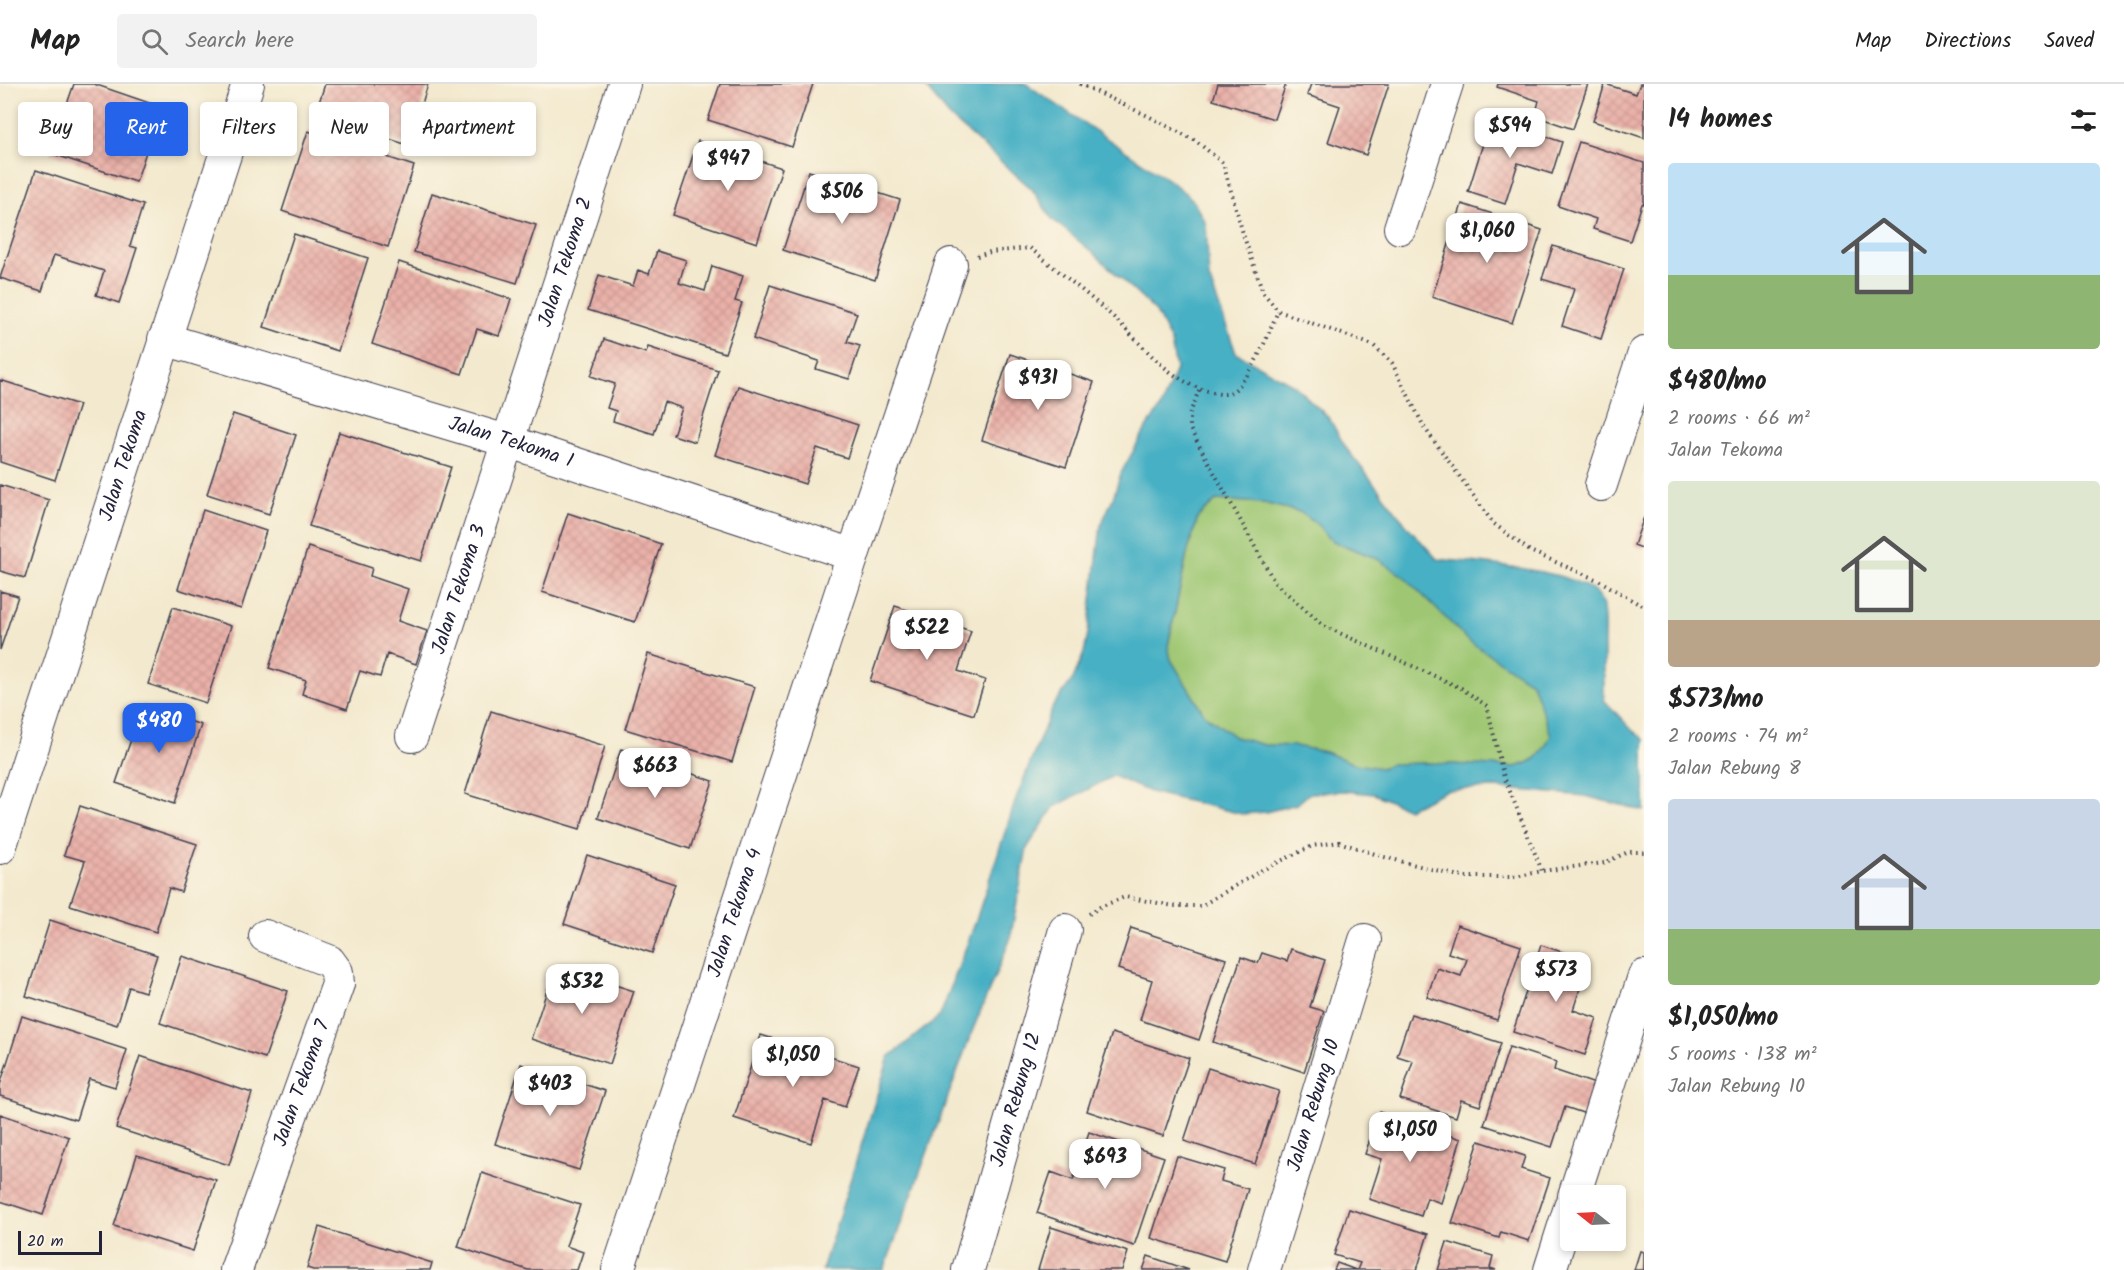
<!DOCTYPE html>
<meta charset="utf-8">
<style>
:root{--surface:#fff;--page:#f2f2f2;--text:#222;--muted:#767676;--line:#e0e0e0;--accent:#2563eb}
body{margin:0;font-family:Kalam,sans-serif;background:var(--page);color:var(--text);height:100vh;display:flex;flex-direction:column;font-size:22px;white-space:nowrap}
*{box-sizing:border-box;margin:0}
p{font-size:20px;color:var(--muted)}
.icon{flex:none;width:33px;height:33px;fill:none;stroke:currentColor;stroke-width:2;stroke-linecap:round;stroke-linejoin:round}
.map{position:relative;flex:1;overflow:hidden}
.side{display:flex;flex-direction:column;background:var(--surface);width:480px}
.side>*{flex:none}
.top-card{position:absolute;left:18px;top:18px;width:570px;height:54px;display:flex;gap:12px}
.needle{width:39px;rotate:288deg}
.buttons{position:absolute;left:1560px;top:1101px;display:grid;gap:12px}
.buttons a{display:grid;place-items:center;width:66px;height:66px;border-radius:6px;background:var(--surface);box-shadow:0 3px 9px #0003;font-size:30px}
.scale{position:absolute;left:18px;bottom:15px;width:84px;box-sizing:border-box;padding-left:6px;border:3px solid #22223b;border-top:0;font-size:16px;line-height:21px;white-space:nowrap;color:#22223b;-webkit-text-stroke:4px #fcf5e5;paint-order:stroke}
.price{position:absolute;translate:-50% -51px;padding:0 14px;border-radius:12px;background:#fff;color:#222;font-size:20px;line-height:39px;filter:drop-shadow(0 2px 3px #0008)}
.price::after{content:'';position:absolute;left:50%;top:36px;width:18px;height:14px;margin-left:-9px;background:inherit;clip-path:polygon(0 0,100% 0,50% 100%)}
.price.active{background:var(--accent);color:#fff}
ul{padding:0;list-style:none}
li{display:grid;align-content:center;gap:12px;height:318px;padding:0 24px}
li span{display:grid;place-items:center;height:186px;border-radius:6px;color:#555}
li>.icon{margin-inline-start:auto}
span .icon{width:108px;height:108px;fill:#fffc;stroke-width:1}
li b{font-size:26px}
h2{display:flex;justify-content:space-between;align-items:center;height:72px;padding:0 24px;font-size:26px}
.tag{padding:0 21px;border-radius:6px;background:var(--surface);box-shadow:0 3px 9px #0003;font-size:21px;line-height:54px}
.tag.active{background:var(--accent);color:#fff}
header{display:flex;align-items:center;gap:36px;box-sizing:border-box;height:84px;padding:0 30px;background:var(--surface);border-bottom:2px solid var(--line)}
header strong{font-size:28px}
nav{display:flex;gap:33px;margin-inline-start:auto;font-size:21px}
.search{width:420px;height:54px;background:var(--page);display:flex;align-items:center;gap:15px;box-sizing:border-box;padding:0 21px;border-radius:6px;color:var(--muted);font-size:22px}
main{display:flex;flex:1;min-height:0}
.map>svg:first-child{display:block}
</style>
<header>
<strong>Map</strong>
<div class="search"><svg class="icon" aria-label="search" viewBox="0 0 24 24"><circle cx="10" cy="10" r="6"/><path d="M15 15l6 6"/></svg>Search here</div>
<nav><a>Map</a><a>Directions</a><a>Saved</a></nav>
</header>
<main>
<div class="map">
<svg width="1644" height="1186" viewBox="0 0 1644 1186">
<defs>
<pattern id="building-cross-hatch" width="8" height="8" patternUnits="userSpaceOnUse" patternTransform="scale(1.5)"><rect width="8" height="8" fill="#eab1a9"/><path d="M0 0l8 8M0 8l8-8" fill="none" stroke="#c89892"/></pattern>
</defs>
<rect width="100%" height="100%" fill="#fcf5e5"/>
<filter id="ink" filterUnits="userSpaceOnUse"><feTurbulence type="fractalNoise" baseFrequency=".0167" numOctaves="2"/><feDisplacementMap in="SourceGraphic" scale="12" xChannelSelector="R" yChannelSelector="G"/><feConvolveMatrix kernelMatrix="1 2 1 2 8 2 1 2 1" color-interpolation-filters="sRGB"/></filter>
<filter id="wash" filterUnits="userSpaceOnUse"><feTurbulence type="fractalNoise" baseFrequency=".008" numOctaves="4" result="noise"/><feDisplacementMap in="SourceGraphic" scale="24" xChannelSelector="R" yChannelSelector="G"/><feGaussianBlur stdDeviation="1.35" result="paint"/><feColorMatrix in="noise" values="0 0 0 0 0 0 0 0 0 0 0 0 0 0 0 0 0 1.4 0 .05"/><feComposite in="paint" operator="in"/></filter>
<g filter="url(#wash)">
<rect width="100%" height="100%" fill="#f3e9ce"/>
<!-- green -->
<path fill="#9fc773" stroke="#607457" stroke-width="1.5" d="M1217 416 1263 419 1300 428 1319 442 1327 453 1335 458 1376 474 1403 491 1469 557 1532 599 1551 651C1541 671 1537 678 1515 683L1427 679 1392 680 1381 684 1355 680 1325 668 1295 662 1264 661 1235 653 1204 630 1171 576 1168 562 1187 470 1198 433Z"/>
<!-- water -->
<path fill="#46b0c4" stroke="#346980" stroke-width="1.5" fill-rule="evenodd" d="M923 0H1026L1173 99 1192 115 1206 140 1209 194 1236 269 1294 301 1329 334 1346 364 1409 444 1437 475C1468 479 1592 484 1602 519 1605 530 1604 544 1604 556 1604 576 1604 596 1604 616L1632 646 1644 655V727L1585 712 1496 704 1447 706 1408 725 1374 710 1344 707 1310 709 1297 720 1266 728 1242 730 1150 708 1113 692 1054 723 1027 764 1010 856 971 950 884 1186H822L889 973 940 932 974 842 1017 712 1053 622 1073 595 1084 569 1088 549 1101 441 1113 414 1121 389 1148 341 1161 324 1176 285 1171 258 1156 228 1097 172 1052 135 1032 105 950 33ZM1217 416 1263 419 1300 428 1319 442 1327 453 1335 458 1376 474 1402 491 1469 557 1532 599 1551 651C1542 671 1537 678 1515 683L1427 679 1392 680 1381 684 1355 680 1325 668 1295 662 1264 661 1235 653 1204 630 1171 576 1168 562 1187 470 1198 433Z"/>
<g id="blocks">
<!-- building -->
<path fill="url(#building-cross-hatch)" d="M74 0H94L161 23 136 98 50 69Z
M325 0H428L421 23 430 26 417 64 315 31Z
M720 0H813L792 63 708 36Z
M1218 0H1286L1274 35 1213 16Z
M1311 0H1389L1366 71 1328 58 1340 22 1307 11Z
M1498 0H1588L1573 45 1535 32 1539 17 1497 3Z
M1605 0 1636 10 1640 0H1644V54L1593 37Z
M1491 34 1562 58 1552 90 1518 79 1505 120 1468 108Z
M308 47 414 82 388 163 282 127Z
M698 57 782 84 757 159 673 131Z
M1579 58 1644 79V120H1642L1630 157 1593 145 1596 135 1558 122Z
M36 86 143 121 130 162 137 164 119 219 96 211 104 187 54 171 42 207 0 194Z
M809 87 900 116 875 196 783 166Z
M432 109 536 141 517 199 414 168Z
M1462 120 1542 146 1512 239 1432 213Z
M294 150 368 174 338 267 264 243Z
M1553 162 1624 185 1601 255 1562 242 1574 205 1542 195Z
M657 167 686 176 679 199 705 207 712 182 743 192 735 217 742 219 725 269 588 226 599 191 633 202 638 186 649 190Z
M399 178 511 215 499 252 477 245 462 290 372 260Z
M770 201 857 229 847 258 860 262 849 295 816 285 819 277 753 255Z
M604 255 646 269 648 263 718 286 695 358 673 351 682 324 664 318 654 350 613 337 616 327 607 324 615 300 591 292Z
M1010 270 1094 298 1066 383 982 356Z
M0 296 79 321 55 396 0 378Z
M738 302 858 341 847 374 817 364 805 400 715 371Z
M233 330 296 351 269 430 207 410Z
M339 348 451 383 421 477 309 442Z
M0 401 49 416 25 494 0 487Z
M203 426 266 447 241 525 178 505Z
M568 429 661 460 635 538 542 508Z
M1644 433V465L1634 461Z
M308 463 372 484 370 492 408 505 398 537 427 547 416 580 387 570 380 593 360 587 347 625 302 610 306 596 269 584Z
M0 507 18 512 0 566Z
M895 522 971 547 958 587 985 596 974 631 870 597Z
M173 523 231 542 206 619 148 600Z
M648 570 755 603 732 678 625 645Z
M143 621 201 641 175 719 116 699Z
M491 627 605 662 580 745 465 710Z
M621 665 713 697 690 765 598 734Z
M80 722 197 760 181 808 169 804 156 848 70 821 85 777 64 771Z
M587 771 675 800 652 869 564 840Z
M50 836 157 871 145 908 129 903 117 941 26 912Z
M1457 841 1521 862 1497 936 1427 913 1437 884 1461 892 1467 875 1448 869Z
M1131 844 1226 875 1199 956 1140 936 1152 896 1118 885Z
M1541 861 1589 877 1573 926 1597 934 1585 971 1513 948Z
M1291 865 1325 876 1310 923 1324 927 1304 988 1213 958 1241 873 1258 879 1262 869 1287 877Z
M182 872 288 907 265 974 160 939Z
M555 882 634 907 610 980 531 955Z
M1411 930 1501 959 1480 1022 1461 1016 1456 1033 1400 1015 1413 977 1397 972Z
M22 932 127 966 115 1003 89 995 76 1036 0 1012V1001Z
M1112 949 1189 974 1163 1052 1087 1027Z
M761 951 859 982 845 1023 825 1016 811 1059 734 1034Z
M1509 963 1556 978 1554 986 1598 1001 1589 1031 1565 1023 1552 1063 1484 1041Z
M140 972 252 1009 229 1081 116 1044Z
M521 980 605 1007 579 1086 495 1060Z
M1208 984 1279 1007 1255 1080 1184 1057Z
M1379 1028 1461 1055 1441 1119 1427 1114 1421 1132 1369 1115 1382 1075 1365 1070Z
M0 1030 69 1053 43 1131 0 1117Z
M1089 1048 1164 1073 1134 1162 1037 1129 1051 1088 1073 1096Z
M1479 1057 1525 1072 1521 1085 1550 1094 1529 1157 1501 1148 1499 1154 1452 1139Z
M137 1071 216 1096 193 1167 114 1142Z
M1177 1072 1224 1086 1221 1097 1248 1105 1225 1177 1151 1154Z
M482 1089 580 1121 566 1162 583 1168 577 1186H528L458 1163Z
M1349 1125 1428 1150 1417 1186H1357L1360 1179 1334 1171Z
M319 1143 432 1179 430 1186H313L307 1184Z
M1051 1143 1128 1168 1122 1186H1038Z
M1447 1158 1493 1172 1490 1184 1496 1186H1438Z
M1640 1167 1644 1168V1186H1634Z
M1148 1172 1189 1186H1143Z
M1337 1179 1356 1186H1334Z"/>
</g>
</g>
<g filter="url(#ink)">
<use href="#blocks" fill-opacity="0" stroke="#414051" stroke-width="1.5"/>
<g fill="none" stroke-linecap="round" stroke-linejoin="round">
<defs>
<g id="street">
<path d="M1400 144 1447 0"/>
<path id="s1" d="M164 255 507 357 853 471"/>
<path d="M1601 401 1644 269"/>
<path id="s2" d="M412 652 624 0"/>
<path id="s3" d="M0 764 248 0"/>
<path d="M1574 1112 1644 892"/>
<path id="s4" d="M236 1186 338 900 337 888 329 877 265 852"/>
<path id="s5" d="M618 1186 853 471 951 180"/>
<path id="s6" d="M968 1186 1065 846"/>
<path id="s7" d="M1264 1186 1365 856"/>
<path d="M1550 1186 1570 1123"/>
</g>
</defs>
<!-- street casing -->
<use href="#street" stroke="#414051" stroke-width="34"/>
<!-- path -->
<path stroke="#414051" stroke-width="4" stroke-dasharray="1.5 4.5" stroke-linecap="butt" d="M1080 0 1148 32 1196 57 1223 79 1244 153 1263 208 1278 227 1373 261 1392 279 1424 343 1493 439 1530 467 1600 497 1644 523
M977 172 990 168 1030 164C1057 186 1085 208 1111 231 1143 260 1168 298 1212 308 1220 310 1225 312 1233 307 1252 294 1269 248 1278 227
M1199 306 1190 329V345L1275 499 1324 542 1461 604 1487 622 1503 690 1542 787
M1089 830 1100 823 1125 813 1174 822H1201L1262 786 1312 762 1339 758 1384 773 1463 793H1516L1542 787 1604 779 1628 768H1644"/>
<!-- street -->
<use href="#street" stroke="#fff" stroke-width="32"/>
</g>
</g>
<g text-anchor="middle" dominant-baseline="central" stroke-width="4.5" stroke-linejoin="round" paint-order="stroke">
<!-- street labels -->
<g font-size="20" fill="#22223b" stroke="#fcf5e5">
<text stroke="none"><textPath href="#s2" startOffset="498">Jalan Tekoma 2</textPath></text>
<text stroke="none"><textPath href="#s1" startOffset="362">Jalan Tekoma 1</textPath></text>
<text stroke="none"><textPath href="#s3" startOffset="402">Jalan Tekoma</textPath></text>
<text stroke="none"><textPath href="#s2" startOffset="154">Jalan Tekoma 3</textPath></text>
<text stroke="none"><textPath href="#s5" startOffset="376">Jalan Tekoma 4</textPath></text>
<text stroke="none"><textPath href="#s4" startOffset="198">Jalan Tekoma 7</textPath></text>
<text stroke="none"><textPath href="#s6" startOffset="177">Jalan Rebung 12</textPath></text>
<text stroke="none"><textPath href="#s7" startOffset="172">Jalan Rebung 10</textPath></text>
</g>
</g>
</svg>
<div class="buttons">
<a><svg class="needle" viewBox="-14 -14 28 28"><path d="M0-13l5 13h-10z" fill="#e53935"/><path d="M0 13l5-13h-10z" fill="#767676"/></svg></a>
</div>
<div class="scale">20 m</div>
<b class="price" style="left:1510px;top:75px">$594</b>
<b class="price" style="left:728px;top:108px">$947</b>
<b class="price" style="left:842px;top:141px">$506</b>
<b class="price" style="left:1487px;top:180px">$1,060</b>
<b class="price" style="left:1038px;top:327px">$931</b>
<b class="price" style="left:927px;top:577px">$522</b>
<b class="price active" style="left:159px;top:670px">$480</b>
<b class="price" style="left:655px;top:715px">$663</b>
<b class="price" style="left:1556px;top:919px">$573</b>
<b class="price" style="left:582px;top:931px">$532</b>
<b class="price" style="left:793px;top:1004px">$1,050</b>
<b class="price" style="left:550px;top:1033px">$403</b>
<b class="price" style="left:1410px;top:1079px">$1,050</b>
<b class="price" style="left:1105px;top:1106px">$693</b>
<div class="top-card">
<a class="tag">Buy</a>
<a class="tag active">Rent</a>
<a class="tag">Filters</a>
<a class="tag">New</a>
<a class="tag">Apartment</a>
</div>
</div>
<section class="side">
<h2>14 homes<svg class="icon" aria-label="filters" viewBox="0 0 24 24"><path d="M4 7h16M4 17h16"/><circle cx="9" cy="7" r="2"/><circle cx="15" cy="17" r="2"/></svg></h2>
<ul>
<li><span style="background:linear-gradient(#bfe0f5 60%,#8fb573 0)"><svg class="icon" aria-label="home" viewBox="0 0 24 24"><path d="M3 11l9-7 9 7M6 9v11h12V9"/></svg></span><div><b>$480/mo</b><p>2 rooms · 66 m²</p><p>Jalan Tekoma</p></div></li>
<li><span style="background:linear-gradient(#dfe7d0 75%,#b9a48a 0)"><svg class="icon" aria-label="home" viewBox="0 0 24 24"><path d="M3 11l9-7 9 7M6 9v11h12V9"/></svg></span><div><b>$573/mo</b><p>2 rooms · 74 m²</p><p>Jalan Rebung 8</p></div></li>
<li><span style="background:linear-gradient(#c9d6e8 70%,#8fb573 0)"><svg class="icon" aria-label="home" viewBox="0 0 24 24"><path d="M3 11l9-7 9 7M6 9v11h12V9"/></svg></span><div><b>$1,050/mo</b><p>5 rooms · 138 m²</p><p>Jalan Rebung 10</p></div></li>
</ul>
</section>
</main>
